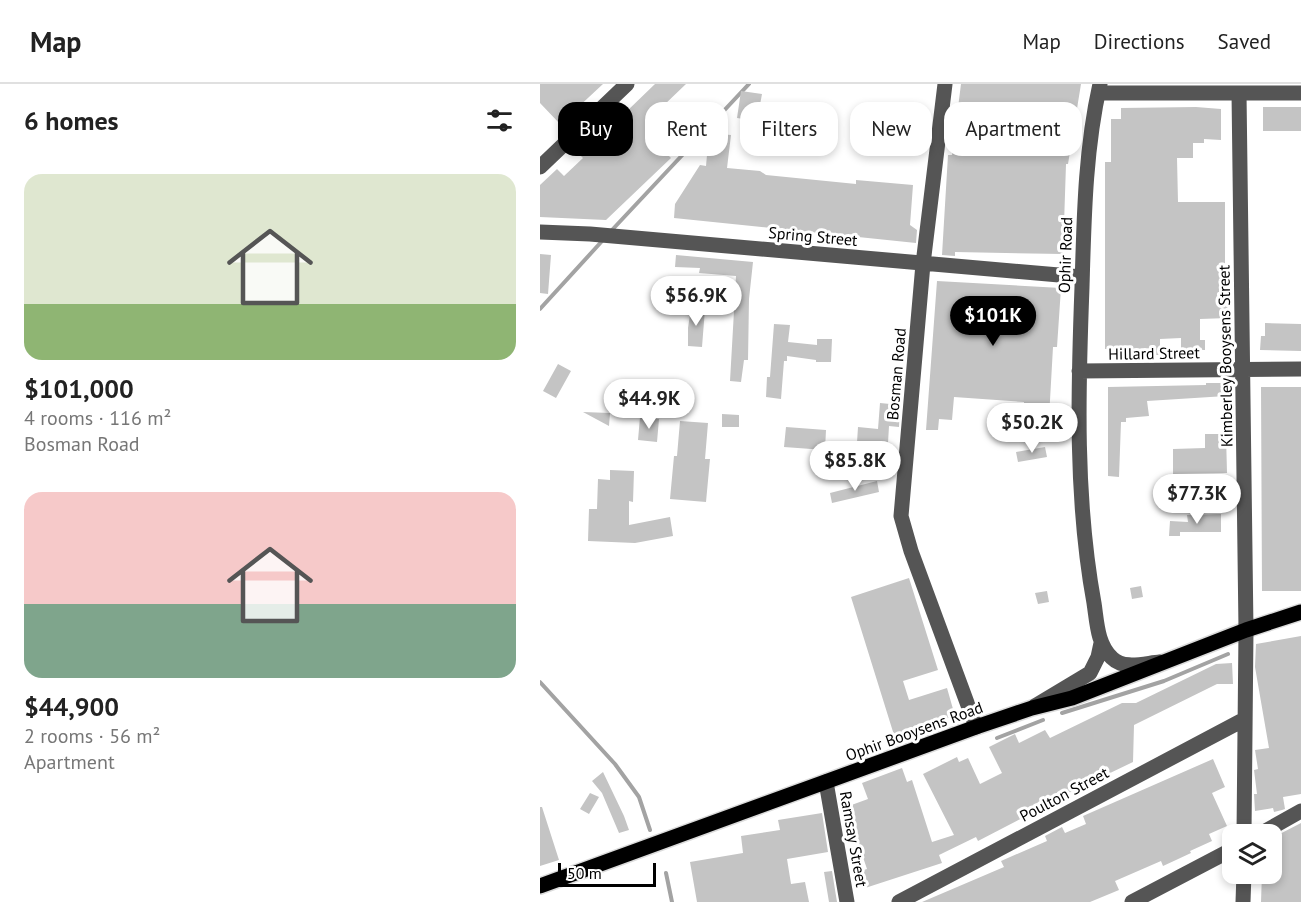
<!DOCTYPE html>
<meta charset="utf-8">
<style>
:root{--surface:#fff;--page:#f2f2f2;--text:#222;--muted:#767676;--line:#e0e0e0;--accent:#000}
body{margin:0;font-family:"PT Sans",sans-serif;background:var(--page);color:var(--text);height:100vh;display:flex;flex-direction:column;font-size:22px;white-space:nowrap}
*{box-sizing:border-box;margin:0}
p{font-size:20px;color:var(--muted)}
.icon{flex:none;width:33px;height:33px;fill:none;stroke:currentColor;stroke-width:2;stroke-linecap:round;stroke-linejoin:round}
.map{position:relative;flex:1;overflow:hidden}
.panel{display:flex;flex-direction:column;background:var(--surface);width:540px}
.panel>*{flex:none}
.banner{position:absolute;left:18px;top:18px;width:570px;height:54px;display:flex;gap:12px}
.controls{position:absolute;left:682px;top:740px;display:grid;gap:12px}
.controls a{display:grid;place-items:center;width:60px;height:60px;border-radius:12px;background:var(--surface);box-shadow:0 3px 9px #0003;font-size:30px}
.scale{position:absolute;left:18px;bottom:15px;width:98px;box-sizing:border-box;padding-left:6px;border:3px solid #000;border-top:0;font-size:16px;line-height:21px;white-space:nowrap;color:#000;-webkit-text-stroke:4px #fff;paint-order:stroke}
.price{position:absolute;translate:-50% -51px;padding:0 14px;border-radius:21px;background:#fff;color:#222;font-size:20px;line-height:39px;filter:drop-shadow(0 2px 3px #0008)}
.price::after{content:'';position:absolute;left:50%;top:36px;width:18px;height:14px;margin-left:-9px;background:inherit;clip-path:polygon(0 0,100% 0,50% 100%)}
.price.current{background:var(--accent);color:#fff}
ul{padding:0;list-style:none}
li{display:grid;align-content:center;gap:12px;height:318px;padding:0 24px}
li span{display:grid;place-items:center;height:186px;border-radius:18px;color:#555}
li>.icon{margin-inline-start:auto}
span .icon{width:108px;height:108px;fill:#fffc;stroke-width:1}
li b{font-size:26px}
h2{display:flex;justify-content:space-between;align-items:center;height:72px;padding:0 24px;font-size:26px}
.tag{padding:0 21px;border-radius:18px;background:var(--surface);box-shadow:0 3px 9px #0003;font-size:21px;line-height:54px}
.tag.current{background:var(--accent);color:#fff}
header{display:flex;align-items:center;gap:36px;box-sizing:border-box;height:84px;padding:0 30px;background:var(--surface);border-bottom:2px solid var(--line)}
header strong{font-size:28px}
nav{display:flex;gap:33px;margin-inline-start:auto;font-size:21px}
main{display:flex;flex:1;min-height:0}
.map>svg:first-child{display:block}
</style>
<header>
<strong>Map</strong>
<nav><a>Map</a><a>Directions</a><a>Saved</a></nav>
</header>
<main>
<section class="panel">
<h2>6 homes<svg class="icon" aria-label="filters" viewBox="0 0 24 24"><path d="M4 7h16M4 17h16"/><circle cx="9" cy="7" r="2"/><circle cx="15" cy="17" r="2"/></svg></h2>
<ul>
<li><span style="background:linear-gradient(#dfe7d0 70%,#8fb573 0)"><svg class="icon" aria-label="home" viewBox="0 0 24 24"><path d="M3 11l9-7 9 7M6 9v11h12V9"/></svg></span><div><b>$101,000</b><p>4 rooms · 116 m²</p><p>Bosman Road</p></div></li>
<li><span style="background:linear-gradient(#f6c9c9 60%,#7fa58c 0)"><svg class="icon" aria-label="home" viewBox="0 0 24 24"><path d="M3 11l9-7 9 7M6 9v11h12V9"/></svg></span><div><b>$44,900</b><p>2 rooms · 56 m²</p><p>Apartment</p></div></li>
</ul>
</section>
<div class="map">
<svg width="761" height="818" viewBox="0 0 761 818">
<rect width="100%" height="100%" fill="#fff"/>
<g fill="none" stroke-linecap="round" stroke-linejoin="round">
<!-- stream -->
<path stroke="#a3a3a3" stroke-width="4" d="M72 146 209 0
M0 225 63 156
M0 598 75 680 99 713 110 746
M522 629 624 597 688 570
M457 654 503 636
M126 789 132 818"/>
</g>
<!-- building -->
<path fill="#c4c4c4" d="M0 0H63L20 40 0 19Z
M115 0H146L122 23 130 29 110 53 131 74 66 136 0 133V101L17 85 24 92 43 74 37 68 82 24 86 28Z
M421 0H541L528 80H526L523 170 415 168V172L402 171 408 71H412Z
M201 7 222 10 217 37 197 34Z
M656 23 681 25V56L664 55V59H653V74H637L638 118H685V201H687L688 234 660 235V256H665V266H641V254L620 255V271H588L587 265H565V78H571V35H581V24Z
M723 23H761V47H723Z
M169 49 191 51 187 84 220 87 226 91 316 100V96L373 101 370 141 377 146 376 159 134 134 135 120 160 81 166 82Z
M0 170 11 171 8 210 0 209Z
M136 171 213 178 209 215 208 276H204L201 298 190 297 196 192 159 189 160 184 135 183Z
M397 197 521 204 517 263H513L509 334 484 333V318L414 313 412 336 399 335 398 346H386Z
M151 224 165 225 162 263 148 262V244Z
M725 239 761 240V267L720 266 721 252H725Z
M234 240 250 241 248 258 277 261V255H292L291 278H276V276L247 272V277H244L241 315 226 313 227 293H230Z
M18 280 31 287 16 314 3 307Z
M666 299H686V312L607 317 609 332 586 334V338H581L579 393 568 392V303L666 301Z
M721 303H761V507H722Z
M340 319 360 321 359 343 349 342 348 359 335 358 332 386 293 382 294 372 316 374 318 343 338 345Z
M43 328 70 329 69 342Z
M182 330 199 331V343H182Z
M100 333 119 335 117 358 98 356Z
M140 337 168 339 165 375H170L166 418 130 415 134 372H137Z
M246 343 286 346 285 366 244 363Z
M665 350H686L687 389 633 390V365L665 364Z
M505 363 507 373 478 378 476 368Z
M70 386 94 387 93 418 89 417V441L130 433 133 452 95 459 48 457 49 425H57L58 395 70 396Z
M337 397 339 408 292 419 290 409Z
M681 430V448H640V452H629L630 437 648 438 647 431Z
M369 494 398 586 363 597 369 616 407 604 415 632 354 651 311 513Z
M601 502 603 513 592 515 590 504Z
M507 507 509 518 498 520 495 509Z
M761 552V710L743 713 745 725 742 726 734 728 733 724 715 727 714 710H717L714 686 718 685 715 666 729 664 715 583 716 560Z
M692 579 693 600H677L594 641 593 678 489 728 490 730 438 757 436 753 399 771 402 779 322 805 317 788 327 785 306 723 328 715 322 699 362 684 367 698 372 696 392 758 414 751 383 690 417 673 419 678 428 674 440 700 462 689 449 663 475 650 479 659 505 646 510 654 582 619H596L676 580Z
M673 675 685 703 672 709 687 742 669 750 672 757 650 767 651 769 636 776 623 782 621 777 575 797 579 806 550 818H382L464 783 461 777 507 757 505 752 522 743 525 749 546 740 543 732Z
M63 688 84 732 89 746 79 749 62 709 52 697Z
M50 709 59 713 49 730 40 725Z
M0 723H2L19 776 0 782Z
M282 729 288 768 247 775 251 800 265 798 269 818H157L150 778 203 769 201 752 240 746 238 736Z
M761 739V818H721L722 789H732V754Z
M292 787 297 818H289L284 788Z"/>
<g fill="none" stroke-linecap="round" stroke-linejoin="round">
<defs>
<path id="major" d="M0 802 436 643 492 624 532 614 706 546 761 528"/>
</defs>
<!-- major casing -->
<use href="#major" stroke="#dbdbdb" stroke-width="18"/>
<!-- minor -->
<path stroke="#555" stroke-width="15" d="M405 0 383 180 361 432 371 467 436 643
M560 0C545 66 544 135 542 203 538 308 535 415 554 519 557 538 557 560 572 574 584 586 605 579 620 578
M558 9H761
M699 9 706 546 704 750
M0 83 87 0
M0 148 50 150 542 193
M539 287 761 285
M495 622 550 589 558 573 561 559
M286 698 307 818
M720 750 761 727
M359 818 705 635
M592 818 693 765
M703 818 704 789"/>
<!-- major -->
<use href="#major" stroke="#000" stroke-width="15"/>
</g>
<g text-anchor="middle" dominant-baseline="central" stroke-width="6" stroke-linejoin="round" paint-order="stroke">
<!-- street labels -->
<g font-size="16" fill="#000" stroke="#fff">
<text transform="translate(273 152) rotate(5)">Spring Street</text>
<text transform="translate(525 171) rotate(-88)">Ophir Road</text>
<text transform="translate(614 269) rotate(-1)">Hillard Street</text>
<text transform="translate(685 272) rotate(-91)">Kimberley Booysens Street</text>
<text transform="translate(356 290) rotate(-85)">Bosman Road</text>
<text transform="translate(374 647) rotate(-20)">Ophir Booysens Road</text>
<text transform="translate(524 710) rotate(-28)">Poulton Street</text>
<text transform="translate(314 755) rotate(80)">Ramsay Street</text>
</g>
</g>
</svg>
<div class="controls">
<a><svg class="icon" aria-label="layers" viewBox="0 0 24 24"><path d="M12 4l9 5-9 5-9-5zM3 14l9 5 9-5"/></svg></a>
</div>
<div class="scale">50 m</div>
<b class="price" style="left:156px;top:243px">$56.9K</b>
<b class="price current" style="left:453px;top:263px">$101K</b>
<b class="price" style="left:109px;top:346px">$44.9K</b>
<b class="price" style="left:492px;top:370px">$50.2K</b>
<b class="price" style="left:315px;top:408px">$85.8K</b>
<b class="price" style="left:657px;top:441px">$77.3K</b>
<div class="banner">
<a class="tag current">Buy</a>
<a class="tag">Rent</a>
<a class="tag">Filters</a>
<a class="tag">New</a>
<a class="tag">Apartment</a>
</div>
</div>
</main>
